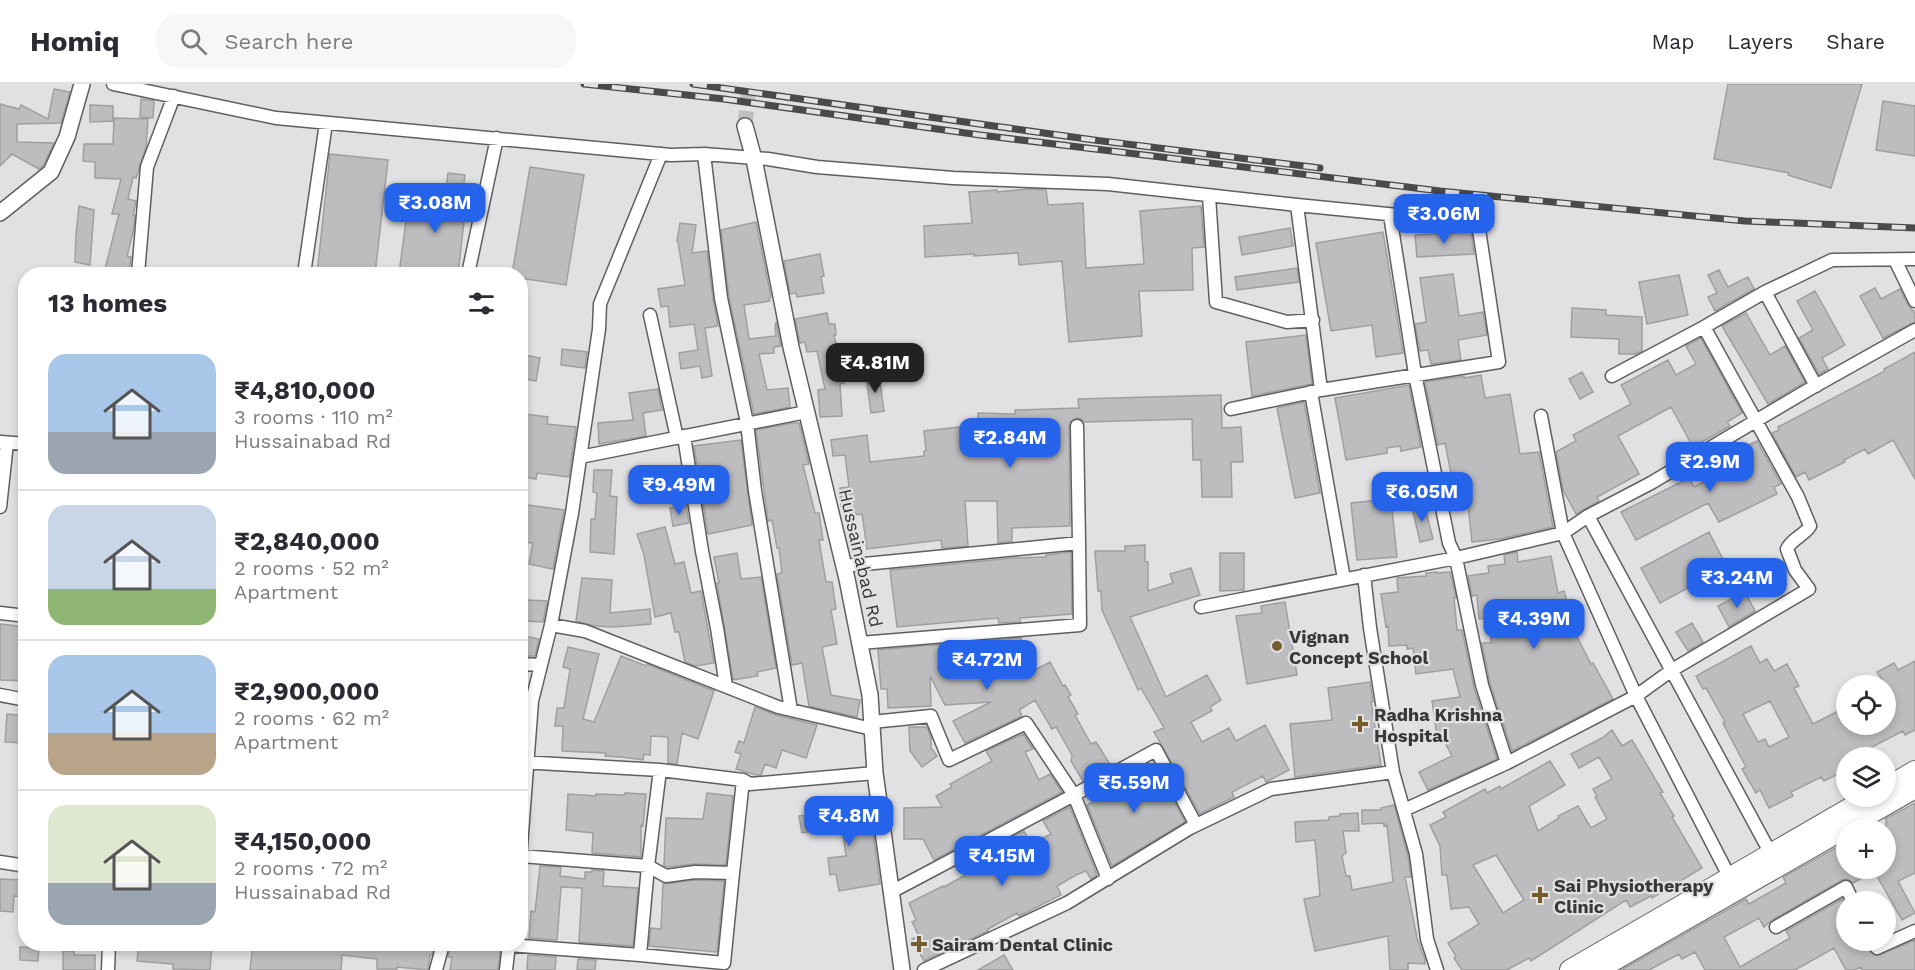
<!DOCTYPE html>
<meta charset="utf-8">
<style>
:root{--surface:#fff;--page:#f7f7f7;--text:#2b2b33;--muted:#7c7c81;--line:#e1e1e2;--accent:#2563eb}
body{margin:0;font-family:"Work Sans",sans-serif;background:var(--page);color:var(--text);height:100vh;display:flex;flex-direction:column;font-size:22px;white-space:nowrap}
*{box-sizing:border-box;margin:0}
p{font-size:20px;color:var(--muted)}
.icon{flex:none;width:33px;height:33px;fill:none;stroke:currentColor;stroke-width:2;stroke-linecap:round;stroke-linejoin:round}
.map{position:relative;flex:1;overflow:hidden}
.sheet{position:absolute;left:18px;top:183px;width:510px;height:684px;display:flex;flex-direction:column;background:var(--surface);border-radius:24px;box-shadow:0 3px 9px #0003}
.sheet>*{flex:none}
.controls{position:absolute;left:1836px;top:591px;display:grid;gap:12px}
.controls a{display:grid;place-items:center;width:60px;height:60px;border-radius:50%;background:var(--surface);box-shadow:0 3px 9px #0003;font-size:30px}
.price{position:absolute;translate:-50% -51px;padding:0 14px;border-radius:12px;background:var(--accent);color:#fff;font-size:20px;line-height:39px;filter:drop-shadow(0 2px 3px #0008)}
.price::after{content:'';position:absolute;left:50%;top:36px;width:18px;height:14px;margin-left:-9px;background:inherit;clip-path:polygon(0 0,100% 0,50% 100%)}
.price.current{background:#222;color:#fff}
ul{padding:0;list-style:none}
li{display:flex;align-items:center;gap:18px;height:150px;padding:0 30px}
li+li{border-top:2px solid var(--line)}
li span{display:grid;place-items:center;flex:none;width:168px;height:120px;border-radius:18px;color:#555}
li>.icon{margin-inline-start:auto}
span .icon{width:72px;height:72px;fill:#fffc;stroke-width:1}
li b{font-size:26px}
h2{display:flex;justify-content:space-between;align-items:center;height:72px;padding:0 30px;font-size:26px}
header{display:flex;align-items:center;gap:36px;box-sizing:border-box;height:84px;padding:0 30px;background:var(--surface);border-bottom:2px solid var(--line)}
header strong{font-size:28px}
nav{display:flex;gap:33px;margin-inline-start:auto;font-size:21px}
.search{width:420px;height:54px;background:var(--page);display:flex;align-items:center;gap:15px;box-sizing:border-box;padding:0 21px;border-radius:24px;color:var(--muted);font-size:22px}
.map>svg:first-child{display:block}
</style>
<header>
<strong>Homiq</strong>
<div class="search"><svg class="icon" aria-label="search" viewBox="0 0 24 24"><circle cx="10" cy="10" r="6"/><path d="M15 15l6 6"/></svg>Search here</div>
<nav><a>Map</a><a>Layers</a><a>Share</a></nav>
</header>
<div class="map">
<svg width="1915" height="886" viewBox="0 0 1915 886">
<rect width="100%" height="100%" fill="#e1e1e4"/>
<!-- building -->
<path fill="#bdbdc0" stroke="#9f9ea1" stroke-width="1.5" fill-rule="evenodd" d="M1728 0H1862L1831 104 1788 91 1789 89 1714 75Z
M54 5 70 8 61 39 17 40V58L54 59 43 82 39 85 12 70 0 82V20L19 25 21 21 48 35Z
M141 15 154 17 153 34 140 33Z
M1883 17 1915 22V72L1876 66Z
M90 21 113 22V37L90 38Z
M114 34 148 35 146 63 136 94 133 93 128 115 136 117 133 131H135L133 148 127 172 131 173 129 190 105 185 119 130H112L121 95 95 94V78L83 77 84 60H113Z
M330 70 388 76 375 190H317Z
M530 83 584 91 566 201 520 194V190H512Z
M448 89 465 91 460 127 465 128 458 190H399L408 121 443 125Z
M1029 105 1046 106 1048 121 1083 119 1086 184 1144 180 1140 127 1201 122 1204 163 1192 164 1193 206 1139 207 1142 252 1069 258 1062 177 1019 181 1018 169 974 172V170L925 173 924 142 972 139 969 108 997 106V108Z
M79 122 94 126 90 181 75 178 76 151Z
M756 138 771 213 769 214 770 217 744 221 749 255 776 252 775 243 776 238 781 262 774 263V269L759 270 767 306 788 304 790 323 754 330 729 213 721 146Z
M680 139 696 141 692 169 707 167 713 215 718 242 705 244 712 292 702 294 700 282 681 285 679 269 698 266 694 240 670 243 668 222 661 223 658 205 685 201 678 158 677 157Z
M1290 144 1293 162 1242 171 1239 153Z
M1383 148 1403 269 1376 273 1372 241 1331 247 1316 159Z
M1471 148 1474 170 1417 173 1415 151Z
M820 170 824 192 821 193 824 209 797 213 796 209 790 210 784 177Z
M1297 184 1299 198 1237 206 1235 193Z
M1719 186 1728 203 1748 193 1754 205 1715 227 1708 213 1717 209 1708 191Z
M1453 190 1459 232 1483 228 1487 251 1458 256 1461 276 1431 280 1428 266 1420 267 1415 240 1426 238V236L1420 194Z
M1679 191 1688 231 1647 240 1639 198Z
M1875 204 1881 215 1900 205 1908 221 1915 229V238L1883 254 1860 212Z
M1815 207 1845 261 1822 274 1828 285 1819 290 1799 254 1813 246 1797 217Z
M1572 224 1606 226V231L1642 233V267L1635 270H1619V255L1571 253Z
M827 229 829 240H835L836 251H834L844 299 840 300 842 332 820 333 818 306 825 305 817 267 807 268 805 258 800 259 795 235Z
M1746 229 1770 271 1785 262 1805 298 1768 320 1722 242Z
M1306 251 1312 300 1252 312 1246 258Z
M1701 254 1742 329 1727 338 1730 342 1693 363 1671 323 1618 352 1639 390 1597 413 1599 417 1576 430 1563 406 1556 368 1576 357 1573 351 1631 320 1621 301 1668 276 1676 291 1696 280 1686 262Z
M562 265 587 268 585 284 561 281Z
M1915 268V395L1893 356 1868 370 1865 365 1844 376 1845 378 1809 396 1805 388 1796 393 1772 349 1779 346 1778 343 1885 287 1884 285Z
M520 270 540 274 536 297 520 294Z
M1582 288 1593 308 1580 315 1569 295Z
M879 291 884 327 871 329 866 292Z
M1481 291 1485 314 1510 310 1520 370 1539 368 1553 443 1500 455 1472 458 1467 412 1456 414 1445 359 1438 361 1425 298 1464 292V294Z
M1409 301 1421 363 1401 367 1400 362 1387 364V369L1346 376 1335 314Z
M658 305 662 326 643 329 646 352 599 360 598 339 633 336 629 309Z
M1221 311 1222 344 1241 343 1243 378H1231L1232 413H1202L1201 376H1193L1192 335 1084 338 1081 335 1076 334 1070 338 1069 342 1070 442 1012 444V457L998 459 997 417H965L968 462 942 464 941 456 867 465 862 430 846 432 845 422H841L840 404 849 403 845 371 833 372 831 356 867 351 870 378 924 372V367H926L924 347 978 341V329L1015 330V326L1079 324 1078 315Z
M1304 318 1320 409 1295 414 1277 324Z
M525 330 548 333 547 340 576 343 569 393 537 389 536 395 520 392V351Z
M792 339H799L809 380 803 381 815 429H819L823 456H819L826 498H832L836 525 831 526 837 560 822 563 831 611 860 616 857 633 809 622 802 579 792 581 777 490 782 489 779 464H777L772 436 768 437 756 346Z
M741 356 752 441 708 450 694 362Z
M1757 357 1781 400 1774 403 1777 410 1719 438 1708 419 1636 456 1621 428 1689 394 1694 403 1719 390 1713 379Z
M594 386H612L610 412 617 413 614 470 590 468 591 435H595L597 409 593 408Z
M1391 415 1397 473 1357 476 1351 419Z
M520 420 564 426 553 485 529 480 533 459 520 458Z
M1424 420 1433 455 1420 458 1412 423Z
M686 421 689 439 673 442 670 424Z
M665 443 675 480 684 478 691 509 701 507 714 579 695 582 685 578 679 548H675L671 529 655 533 644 471 637 450Z
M1709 448 1727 483 1660 519 1641 484Z
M1145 461V478H1148V507L1173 499 1170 490 1191 484 1200 511 1130 533 1166 613 1207 591 1221 616 1210 623 1212 627 1191 638 1202 658 1229 644 1236 657 1265 641 1289 686 1266 698 1263 692 1232 708 1234 713 1200 730 1154 648 1164 644 1141 604 1138 606 1102 526 1101 507H1098L1095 467H1125V462Z
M1071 468 1072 530 1020 534V538L999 539 998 534 897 543 890 486 1013 474 1046 473V471Z
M1517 468 1518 478 1551 472 1558 509 1564 507 1576 546 1574 547 1591 580 1593 579 1613 615 1512 667 1490 599 1482 559H1491L1490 534 1479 535 1477 511 1472 512 1468 492 1489 489 1488 482 1505 480 1504 471Z
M737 469 741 495 761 493 776 584 757 588 758 592 733 596 717 499H719L714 473Z
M1220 469H1244V506L1220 507Z
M1437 488V489L1450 488 1456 514H1454L1457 546H1462L1474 604 1497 675 1428 706 1419 688 1452 672 1441 651 1437 652 1432 617 1460 613 1453 585 1416 590 1413 564 1407 565V561L1389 562 1388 542 1386 543 1381 510 1398 508 1397 494 1426 492V489Z
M582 494 612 496 610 529 650 525 651 540 614 543 594 542 576 537Z
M1745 508 1755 527 1729 543 1718 522Z
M526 516 547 517 543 538 525 537Z
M1285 518 1297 591 1247 600 1236 532 1262 529 1261 522Z
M1692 539 1703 558 1688 567 1676 548Z
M0 540 26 543V597L0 596Z
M520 551 539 555 535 572H520Z
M1021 554 1022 559H1026L1027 590 1050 578 1063 602 1065 601 1071 611 1068 613 1078 630 1075 631 1091 660 1096 658 1111 682 1083 697 1071 677 1072 671 1056 643 1052 645 1035 616 1019 626 1022 632 965 659 953 637 991 618 945 621 930 592 931 622 888 624 887 605H881L878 566 931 561 981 560V557Z
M1751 562 1760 579 1767 575 1774 587 1787 580 1799 602 1794 604 1813 640 1846 623V640H1886V602L1877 588 1894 579 1898 586 1915 577V646L1905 651 1903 647 1870 664 1875 674H1846V686L1824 697 1821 693 1791 708 1793 712 1769 724 1760 706 1756 709 1742 685 1746 683 1723 639 1725 638 1706 604 1703 605 1696 592ZM1770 617 1789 653 1769 663 1765 655 1758 658 1743 630Z
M568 563 599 570 583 635 594 638 621 572 646 582 647 580 714 607 698 655 682 649 677 680 668 679V653L651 652 650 671 644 670 643 676 622 673 605 672 606 669 562 667 563 642H555L557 624H564L570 585 563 583Z
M1370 598 1373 618H1371L1381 681 1295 693 1290 640 1332 636 1328 604Z
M755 623 776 631 817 641 806 674 782 666 776 684 765 680 761 691H756L736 685 741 670 735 668 739 657 744 659Z
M7 630 26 632V659L5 658Z
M909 643H927L931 654V664L937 672 922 683 910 667Z
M1612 646 1622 662 1632 656 1663 708 1660 709 1674 732 1672 733 1702 784 1652 814 1651 812 1630 823 1626 816 1531 877 1529 874 1507 886H1462L1454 874 1456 872 1448 859 1479 840 1469 823 1451 825 1447 791H1442L1440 762 1430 741 1446 733 1443 728 1485 705 1487 709 1500 702 1501 705 1550 677 1565 701 1529 722 1538 747 1559 734 1558 732 1578 722 1591 744 1607 735 1595 713 1597 712 1593 705 1612 695 1599 673 1579 684 1571 670 1602 654ZM1496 771 1524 816 1503 829 1473 781Z
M1023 650 1033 665 1025 668 1039 696 1050 690 1062 708 934 776 923 755H904V724L942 723 936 712 952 703 950 700 992 677 986 667Z
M1156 683 1185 738 1112 782 1087 721 1095 717 1091 711 1119 696 1121 700Z
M625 709 646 710 643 742 641 741V773L592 769 593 749 566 746 568 710 596 712V710L625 711Z
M707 709 733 712 726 781 694 780 668 783 664 782 666 734 703 735Z
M1915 719V789L1898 797 1915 829 1902 836 1874 787 1853 799 1847 795 1842 796 1772 836 1764 843 1759 834 1724 853 1740 883 1790 854 1786 847 1842 815 1846 823V856H1865L1870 868 1877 872 1915 856V886H1862L1861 883 1854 886H1846L1834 864 1795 886H1705L1695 868 1682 875 1679 870 1649 886H1621L1746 815 1749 820 1786 799 1783 793 1846 758V784H1886V739L1887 738 1885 735Z
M1394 721 1408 772 1411 793H1405L1417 854 1425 876V880L1408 879V886H1390L1388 852 1315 867 1304 815 1320 812 1315 756 1296 758 1295 738 1329 736V733L1340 732V730L1358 729 1359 747H1343L1346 769 1342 772 1346 792H1350L1352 806 1393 798 1387 741 1384 742V739L1362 740V726H1381V724Z
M1070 723 1097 791 1091 795 1086 787 1076 791 1057 802 1061 811 1019 832 1017 829 988 845V847L924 877 912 855 919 852 912 838 916 836 909 819 943 802 944 803 1008 767 1002 758 1024 747 1031 760 1051 750 1043 737Z
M870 725 880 800 839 807 836 790 830 791 828 774 846 772 842 742 802 749 799 732 830 727V730Z
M540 782 561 783 560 792 585 795V788H592V786L604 787 603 802 638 804 633 862 579 858 582 804 561 803 557 856 529 854 531 827 535 828Z
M0 795 26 796V813L14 812 13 828 0 827Z
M695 796 724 797 717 868 649 862 651 844 661 845 663 800Z
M139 860H212L210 886 173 885V880L137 877Z
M253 860H435L432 871H430L428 886 397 883V885H377V875L342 871 341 886H250Z
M451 860H501L498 886H450L452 873H448Z
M20 863 39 864 38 877 20 876Z
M63 867H74V871H95V886H63Z
M528 871 556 873 555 886H527Z
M1004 871 1013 886H978Z
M578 875 596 876 595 886H577Z"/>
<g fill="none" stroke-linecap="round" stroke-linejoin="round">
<!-- tertiary-tunnel -->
<path stroke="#bfbfc2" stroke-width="15" stroke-dasharray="15 8" stroke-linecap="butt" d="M745 42 749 0"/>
<defs>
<path id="minor" d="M113 0 276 34 671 71 704 70 768 75 817 83 953 94 1108 100 1297 121 1478 139 1499 278 1321 306 1297 121
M704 70 721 214 747 339 755 407 791 626
M1209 112 1216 218 1287 238 1313 236
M1390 131 1415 290 1449 459 1456 474 1482 601 1507 679
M1895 176 1915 217
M138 190 147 83 174 12
M304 190 326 39
M468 190 497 54
M1765 208 1816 302
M650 231 677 354
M1612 292 1704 243
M1311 308 1344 495
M1231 325 1317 307
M1541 332 1563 449 1588 432 1651 399 1808 306 1915 246
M1077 342 1079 459
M684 352 702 467 717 544 726 602
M1 358 26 360
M580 373 806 328
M0 423 7 359
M1588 432 1771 770
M844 482 1079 459 1080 541 860 559
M1364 491 1370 544 1393 688 1416 770 1427 855 1437 886
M1201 523 1456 474 1563 449 1636 612 1730 794
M0 529 26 532
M551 541 585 547 778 623 872 645
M520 580 541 581
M0 611 26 616
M872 638 931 632 949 676 1026 639 1074 711 891 808
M521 678 660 686 743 696 750 700 875 689
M1404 726 1507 679 1636 612 1672 586 1809 505 1795 486 1787 465C1792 454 1804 452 1810 442L1798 413 1704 243 1765 208 1832 176 1915 175
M521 772 648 782 666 792 695 788 733 789 743 696
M520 776 532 617 551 541 572 429 599 245 600 220 661 70
M0 778 26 782
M1108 795 1074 711 1156 666 1196 741
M1776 843 1846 803 1853 818
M1873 856 1877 864 1915 847
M509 861 640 871 648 782 660 686
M640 871 724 879 733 789
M108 886 109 860
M436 886 443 860
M506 886 509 860
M924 886 1067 819 1190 744 1271 705 1393 688"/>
<path id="tertiary" d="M745 42 754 75 791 263 847 495 870 611 875 689 902 886
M0 129 51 88 67 53 82 0"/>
<path id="primary" d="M1886 704 1915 687
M1570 886 1871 712
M1597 886 1915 704"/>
</defs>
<!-- minor casing -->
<use href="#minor" stroke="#5f5e61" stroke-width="15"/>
<!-- tertiary casing -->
<use href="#tertiary" stroke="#5f5e61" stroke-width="18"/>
<!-- primary casing -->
<use href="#primary" stroke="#5f5e61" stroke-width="22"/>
<!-- minor -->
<use href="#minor" stroke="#fff" stroke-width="12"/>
<!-- tertiary -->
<use href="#tertiary" stroke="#fff" stroke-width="15"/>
<!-- primary -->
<use href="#primary" stroke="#fff" stroke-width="20"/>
<defs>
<path id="rail" d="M584 0 724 15 980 51 1440 107 1745 137 1915 144
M693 0 1094 56 1320 84"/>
</defs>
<!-- rail casing -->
<use href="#rail" stroke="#4a4a4b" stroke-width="7"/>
<!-- rail -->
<use href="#rail" stroke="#e1e1e4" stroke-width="4.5" stroke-dasharray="14" stroke-linecap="butt"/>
</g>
<!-- markers -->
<g fill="#775c2e" stroke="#e1e1e4" stroke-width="2">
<circle cx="1277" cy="562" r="6"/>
<path d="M1357 631h6v6h6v6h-6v6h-6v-6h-6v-6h6z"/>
<path d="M1537 802h6v6h6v6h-6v6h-6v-6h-6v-6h6z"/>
<path d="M916 851h6v6h6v6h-6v6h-6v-6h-6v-6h6z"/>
</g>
<g text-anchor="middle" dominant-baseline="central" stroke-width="4.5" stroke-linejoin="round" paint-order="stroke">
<!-- street labels -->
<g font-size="18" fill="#383839" stroke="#e1e1e4">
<text transform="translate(861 474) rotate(77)">Hussainabad Rd</text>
</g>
<!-- poi labels -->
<g font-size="18" font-weight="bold" fill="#383839" stroke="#e1e1e4" text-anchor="start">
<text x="1289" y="552">Vignan<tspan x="1289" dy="21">Concept School</tspan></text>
<text x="1374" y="630">Radha Krishna<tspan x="1374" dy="21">Hospital</tspan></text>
<text x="1554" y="801">Sai Physiotherapy<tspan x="1554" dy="21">Clinic</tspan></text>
<text x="932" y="860">Sairam Dental Clinic</text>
</g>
</g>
</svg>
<div class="controls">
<a><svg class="icon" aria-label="locate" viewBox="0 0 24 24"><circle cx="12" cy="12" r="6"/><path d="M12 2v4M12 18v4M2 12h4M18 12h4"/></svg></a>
<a><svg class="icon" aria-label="layers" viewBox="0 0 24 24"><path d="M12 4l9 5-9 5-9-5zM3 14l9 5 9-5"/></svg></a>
<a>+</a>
<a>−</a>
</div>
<b class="price" style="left:435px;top:150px">₹3.08M</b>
<b class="price" style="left:1444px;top:161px">₹3.06M</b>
<b class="price current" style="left:875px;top:310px">₹4.81M</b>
<b class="price" style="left:1010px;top:385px">₹2.84M</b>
<b class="price" style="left:1710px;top:409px">₹2.9M</b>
<b class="price" style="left:679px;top:432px">₹9.49M</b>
<b class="price" style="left:1422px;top:439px">₹6.05M</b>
<b class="price" style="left:1737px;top:525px">₹3.24M</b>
<b class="price" style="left:1534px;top:566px">₹4.39M</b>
<b class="price" style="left:987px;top:607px">₹4.72M</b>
<b class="price" style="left:1134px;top:730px">₹5.59M</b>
<b class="price" style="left:849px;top:763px">₹4.8M</b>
<b class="price" style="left:1002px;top:803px">₹4.15M</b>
<section class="sheet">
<h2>13 homes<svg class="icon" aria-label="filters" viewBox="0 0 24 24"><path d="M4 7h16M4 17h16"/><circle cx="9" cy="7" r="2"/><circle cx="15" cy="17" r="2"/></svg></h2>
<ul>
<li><span style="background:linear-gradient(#a9c7e8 65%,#9aa5b1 0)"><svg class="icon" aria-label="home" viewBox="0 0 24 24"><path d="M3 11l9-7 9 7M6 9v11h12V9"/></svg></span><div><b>₹4,810,000</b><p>3 rooms · 110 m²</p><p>Hussainabad Rd</p></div></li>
<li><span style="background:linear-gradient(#c9d6e8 70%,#8fb573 0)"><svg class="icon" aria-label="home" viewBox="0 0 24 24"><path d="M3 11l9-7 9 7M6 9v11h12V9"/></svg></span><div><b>₹2,840,000</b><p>2 rooms · 52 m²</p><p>Apartment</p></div></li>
<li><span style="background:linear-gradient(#a9c7e8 65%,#b9a48a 0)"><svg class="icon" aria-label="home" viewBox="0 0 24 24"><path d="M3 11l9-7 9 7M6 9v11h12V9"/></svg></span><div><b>₹2,900,000</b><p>2 rooms · 62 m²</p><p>Apartment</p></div></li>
<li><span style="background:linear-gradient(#dfe7d0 65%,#9aa5b1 0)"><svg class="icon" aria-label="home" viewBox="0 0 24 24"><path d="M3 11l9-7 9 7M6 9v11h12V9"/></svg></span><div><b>₹4,150,000</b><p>2 rooms · 72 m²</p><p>Hussainabad Rd</p></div></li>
</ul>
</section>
</div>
